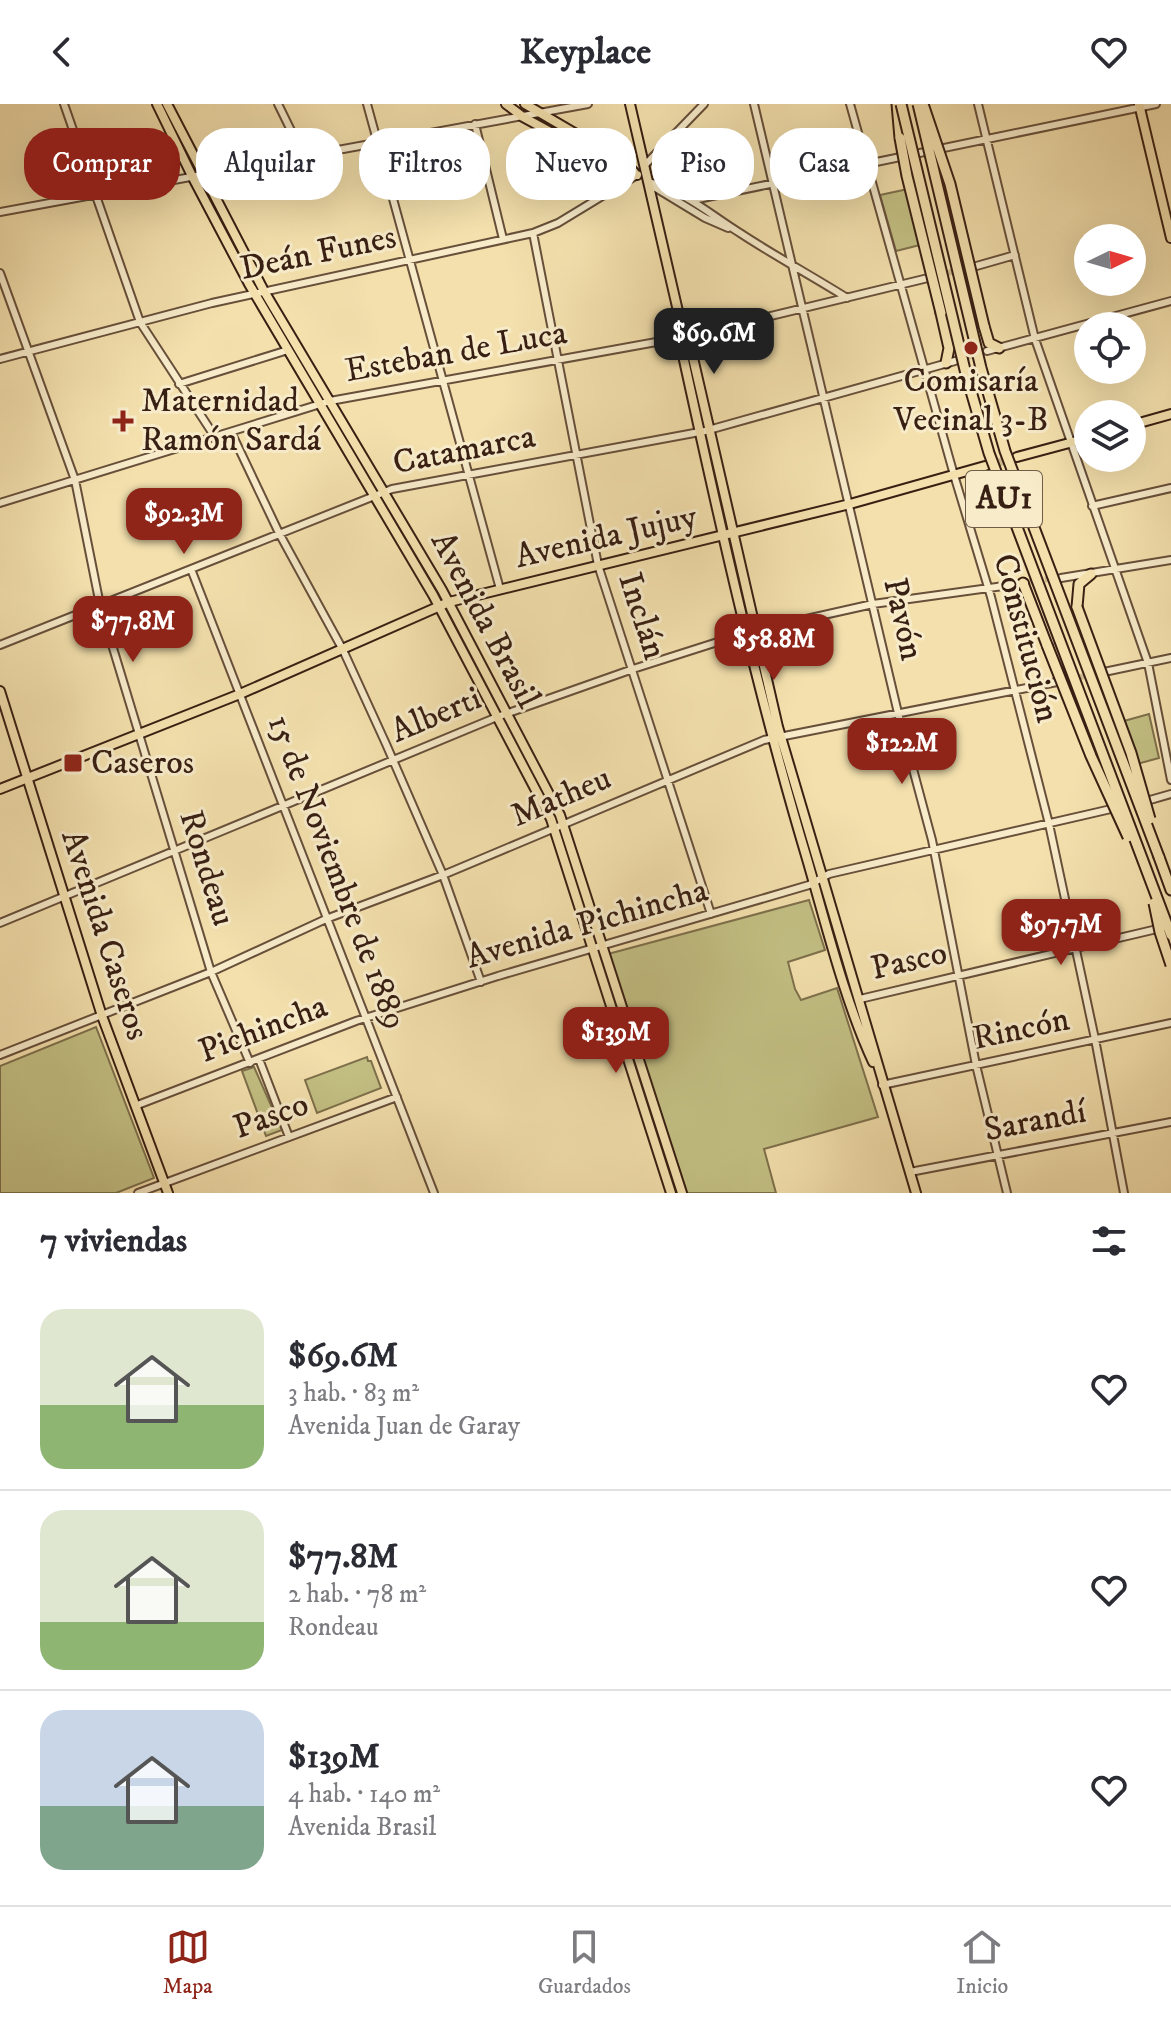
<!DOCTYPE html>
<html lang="es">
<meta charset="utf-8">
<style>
:root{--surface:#fff;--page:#f2f2f3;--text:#2b2b33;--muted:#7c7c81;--line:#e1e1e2;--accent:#8f2418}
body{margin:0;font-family:"IM FELL DW Pica",serif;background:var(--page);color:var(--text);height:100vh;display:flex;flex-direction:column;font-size:30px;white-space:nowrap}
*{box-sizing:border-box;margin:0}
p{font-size:26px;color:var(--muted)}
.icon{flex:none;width:44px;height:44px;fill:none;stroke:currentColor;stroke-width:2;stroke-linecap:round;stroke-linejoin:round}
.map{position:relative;height:1089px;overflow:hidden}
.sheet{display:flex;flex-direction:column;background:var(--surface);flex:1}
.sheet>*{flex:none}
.top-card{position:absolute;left:24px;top:24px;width:1124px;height:72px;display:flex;gap:16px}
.needle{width:52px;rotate:85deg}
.fabs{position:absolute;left:1074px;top:120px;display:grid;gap:16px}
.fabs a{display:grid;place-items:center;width:72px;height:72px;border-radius:50%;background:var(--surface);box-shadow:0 8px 32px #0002;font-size:40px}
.price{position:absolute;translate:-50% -68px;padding:0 18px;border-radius:16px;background:var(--accent);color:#fff;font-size:26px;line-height:52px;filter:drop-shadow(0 2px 4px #0008)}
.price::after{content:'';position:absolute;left:50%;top:48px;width:24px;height:18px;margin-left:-12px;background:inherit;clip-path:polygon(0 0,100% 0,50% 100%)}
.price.active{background:#222;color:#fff}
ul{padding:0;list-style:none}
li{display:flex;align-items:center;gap:24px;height:200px;padding:0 40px}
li+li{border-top:2px solid var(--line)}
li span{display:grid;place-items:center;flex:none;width:224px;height:160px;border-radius:24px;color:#555}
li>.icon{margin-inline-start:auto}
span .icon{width:96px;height:96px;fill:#fffc;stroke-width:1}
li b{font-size:34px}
h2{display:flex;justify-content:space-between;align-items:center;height:96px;padding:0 40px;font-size:34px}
.chip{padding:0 28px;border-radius:32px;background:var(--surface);box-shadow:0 8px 32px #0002;font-size:28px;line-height:72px}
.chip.active{background:var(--accent);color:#fff}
header{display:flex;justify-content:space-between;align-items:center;height:104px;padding:0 40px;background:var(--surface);font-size:36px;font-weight:700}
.menu{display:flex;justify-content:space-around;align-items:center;height:112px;border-top:2px solid var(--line);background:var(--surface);font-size:22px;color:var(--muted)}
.menu a{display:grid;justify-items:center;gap:4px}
.menu .active{color:var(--accent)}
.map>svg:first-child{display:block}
</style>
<header><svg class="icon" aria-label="back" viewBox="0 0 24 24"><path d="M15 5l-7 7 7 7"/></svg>Keyplace<svg class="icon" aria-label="heart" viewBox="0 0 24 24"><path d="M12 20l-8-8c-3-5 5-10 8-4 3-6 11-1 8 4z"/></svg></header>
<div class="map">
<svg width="1171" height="1089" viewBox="0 0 1171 1089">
<rect width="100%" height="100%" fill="#f3e0ad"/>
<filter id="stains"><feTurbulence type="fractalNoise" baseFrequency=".0025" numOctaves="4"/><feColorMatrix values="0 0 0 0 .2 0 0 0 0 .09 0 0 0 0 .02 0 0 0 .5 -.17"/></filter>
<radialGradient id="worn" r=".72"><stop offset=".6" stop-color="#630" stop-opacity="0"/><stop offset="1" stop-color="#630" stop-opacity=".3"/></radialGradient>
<!-- green -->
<path fill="#c3c084" stroke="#7e704c" stroke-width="2" d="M908 85 920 141 896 147 880 91Z
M1149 610 1159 654 1137 660 1124 617Z
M809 796 825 846 788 858 795 885 801 896 837 884 878 1013 764 1045 776 1089H687L608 850Z
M96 923 154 1074 116 1089H0V962Z
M367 953 368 957H371L381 984 317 1009 305 976Z
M254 963 282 1026 266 1032 242 967Z"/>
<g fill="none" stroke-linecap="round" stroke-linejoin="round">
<!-- minor-tunnel -->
<path stroke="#ceb98e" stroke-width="6" stroke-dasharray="6 3" stroke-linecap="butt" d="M939 171 971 163
M959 255 987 247
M1027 478 1055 474
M1061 577 1104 568"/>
<!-- major-tunnel -->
<path stroke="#ceb98e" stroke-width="8" stroke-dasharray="8 4" stroke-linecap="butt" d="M987 362 1017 353"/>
<defs>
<path id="minor" d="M64 0 140 218 215 333
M278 0 304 53
M367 0 500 485
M754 0 898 609 932 736 976 961 1007 1089
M850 0 954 371 991 493 1049 720 1095 935 1124 1089
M978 0 1035 235 1148 559 1171 676
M475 20 503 135
M644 62 704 0
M648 78C686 88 708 109 740 129 775 152 812 172 847 194
M654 83 705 114 728 124
M693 96 1156 0
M0 108 588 0
M533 129 598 461 711 810
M973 163 1015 151
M0 169 75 376 100 501 211 868 250 959
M987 247 1171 197
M0 255 212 199 533 129 558 119 637 71
M179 280 288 246
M231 328 279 429 343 546 386 640 443 771 481 878
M0 399 330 297 684 233 928 174
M1092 402 1171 384
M191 465 434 1089
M1061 474 1171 456
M0 541 392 385 705 327 955 257
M1104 568 1171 554
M1150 696 1171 690
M0 819 497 613 633 565 752 527 873 500 1025 479
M860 895 1157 825
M0 951 211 868 326 815 443 771 764 636 1057 578
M259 955 289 1033
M882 981 1171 919
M135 1002 356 917 498 872 809 781 829 770 1111 705
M910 1068 1171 1018
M138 1089 397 993"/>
<path id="major" d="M157 0 192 72 249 180 433 491 551 715 671 1089
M167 0 264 187 442 486 560 711 682 1089
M506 0 523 13 620 66 637 71
M525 0 624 58 634 68
M630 0 684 233 691 245 778 623 916 1089
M1139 0 1171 134
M684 234 682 247C719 417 757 588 807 755 826 820 845 898 873 958
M1132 321 1171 310
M1017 353 1088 334
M0 587 102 912 168 1089
M0 685 240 590 449 498 850 400 985 362"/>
<path id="highway" d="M897 0 900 34
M941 209 949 244 946 259
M984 222 989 239 999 244
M1023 479 1047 541
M1077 503 1079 480 1091 470
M1159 753 1171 786"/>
</defs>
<!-- minor casing -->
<use href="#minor" stroke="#674f3a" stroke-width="10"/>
<!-- major casing -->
<use href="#major" stroke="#381f13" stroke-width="12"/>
<!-- highway casing -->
<use href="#highway" stroke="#381f13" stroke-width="13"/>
<!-- minor -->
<use href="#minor" stroke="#f7ebca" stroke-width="6"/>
<!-- major -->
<use href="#major" stroke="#f3e0ad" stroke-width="8"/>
<!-- highway -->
<use href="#highway" stroke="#f3e0ad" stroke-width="9"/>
<defs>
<path id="highway-bridge" d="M901 0 966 270 989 349 1171 831
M918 0 981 264 1005 347 1159 753
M923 0 950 80 984 222
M900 34 907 72 941 209
M1077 503 1131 649 1150 715
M1047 541 1091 652 1128 733
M1154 799 1160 828 1171 861"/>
</defs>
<!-- highway-bridge casing -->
<use href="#highway-bridge" stroke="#381f13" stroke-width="13" stroke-linecap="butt"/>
<!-- highway-bridge -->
<use href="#highway-bridge" stroke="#f3e0ad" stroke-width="9"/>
</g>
<!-- markers -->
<g fill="#8f2418" stroke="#f7ebca" stroke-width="3">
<circle cx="971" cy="244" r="8"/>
<path d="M119 305h8v8h8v8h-8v8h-8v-8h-8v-8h8z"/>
<rect x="63" y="649" width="20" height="20" rx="4"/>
</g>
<g text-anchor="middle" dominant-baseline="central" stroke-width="6" stroke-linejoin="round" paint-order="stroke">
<!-- shield labels -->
<rect fill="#f7ebca" stroke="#715c4a" stroke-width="2" x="966" y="367" width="76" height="56" rx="6"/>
<g font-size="32" font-weight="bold" fill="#381f13">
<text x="1004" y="395">AU1</text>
</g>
<!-- street labels -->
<g font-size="34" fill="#381f13" stroke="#f7ebca">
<text transform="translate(318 149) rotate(-12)">Deán Funes</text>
<text transform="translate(456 248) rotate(-10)">Esteban de Luca</text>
<text transform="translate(464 346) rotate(-11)">Catamarca</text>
<text transform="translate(606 433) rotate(-13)">Avenida Jujuy</text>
<text transform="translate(642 512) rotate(72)">Inclán</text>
<text transform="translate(903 515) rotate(77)">Pavón</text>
<text transform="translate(485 516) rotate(62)">Avenida Brasil</text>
<text transform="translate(1026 534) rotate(75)">Constitución</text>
<text transform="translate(436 611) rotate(-23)">Alberti</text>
<text transform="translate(561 693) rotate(-23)">Matheu</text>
<text transform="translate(207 764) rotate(73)">Rondeau</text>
<text transform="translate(337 768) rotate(69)">15 de Noviembre de 1889</text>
<text transform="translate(587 820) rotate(-16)">Avenida Pichincha</text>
<text transform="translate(105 831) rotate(72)">Avenida Caseros</text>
<text transform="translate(909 857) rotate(-13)">Pasco</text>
<text transform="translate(263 925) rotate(-21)">Pichincha</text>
<text transform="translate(1021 925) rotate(-12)">Rincón</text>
<text transform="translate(271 1012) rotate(-20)">Pasco</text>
<text transform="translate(1035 1017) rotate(-11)">Sarandí</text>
</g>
<!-- poi labels -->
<g font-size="34" fill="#381f13" stroke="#f7ebca" text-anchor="start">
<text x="971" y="277" text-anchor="middle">Comisaría<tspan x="971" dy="39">Vecinal 3-B</tspan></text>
<text x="141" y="297">Maternidad<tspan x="141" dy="39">Ramón Sardá</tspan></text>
<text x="91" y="659">Caseros</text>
</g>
</g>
<rect width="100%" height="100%" filter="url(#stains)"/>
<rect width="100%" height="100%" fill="url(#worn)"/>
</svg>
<div class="fabs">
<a><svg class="needle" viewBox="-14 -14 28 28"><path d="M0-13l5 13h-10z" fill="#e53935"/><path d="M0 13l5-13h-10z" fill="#7c7c81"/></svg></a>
<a><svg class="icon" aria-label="locate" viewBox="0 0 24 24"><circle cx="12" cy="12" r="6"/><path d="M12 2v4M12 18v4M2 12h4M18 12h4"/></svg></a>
<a><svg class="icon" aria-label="layers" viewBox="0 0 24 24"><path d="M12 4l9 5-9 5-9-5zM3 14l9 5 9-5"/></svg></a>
</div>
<b class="price active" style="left:714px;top:272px">$69.6M</b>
<b class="price" style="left:184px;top:452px">$92.3M</b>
<b class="price" style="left:133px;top:560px">$77.8M</b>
<b class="price" style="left:774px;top:578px">$58.8M</b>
<b class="price" style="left:902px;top:682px">$122M</b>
<b class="price" style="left:1061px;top:863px">$97.7M</b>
<b class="price" style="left:616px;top:971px">$139M</b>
<div class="top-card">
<a class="chip active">Comprar</a>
<a class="chip">Alquilar</a>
<a class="chip">Filtros</a>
<a class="chip">Nuevo</a>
<a class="chip">Piso</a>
<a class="chip">Casa</a>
</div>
</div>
<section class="sheet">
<h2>7 viviendas<svg class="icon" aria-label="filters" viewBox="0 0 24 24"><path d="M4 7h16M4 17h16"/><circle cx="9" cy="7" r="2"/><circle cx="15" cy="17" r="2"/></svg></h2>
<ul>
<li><span style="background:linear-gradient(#dfe7d0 60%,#8fb573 0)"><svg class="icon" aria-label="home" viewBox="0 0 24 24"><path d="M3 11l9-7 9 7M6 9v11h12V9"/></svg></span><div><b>$69.6M</b><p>3 hab. · 83 m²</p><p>Avenida Juan de Garay</p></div><svg class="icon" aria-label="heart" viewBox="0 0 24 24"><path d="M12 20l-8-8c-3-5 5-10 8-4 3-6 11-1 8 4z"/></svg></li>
<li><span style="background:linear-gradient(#dfe7d0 70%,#8fb573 0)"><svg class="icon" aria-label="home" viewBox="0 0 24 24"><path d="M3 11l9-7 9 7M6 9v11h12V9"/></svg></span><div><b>$77.8M</b><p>2 hab. · 78 m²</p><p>Rondeau</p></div><svg class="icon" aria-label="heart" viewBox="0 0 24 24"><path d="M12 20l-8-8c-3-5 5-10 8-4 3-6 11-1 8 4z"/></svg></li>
<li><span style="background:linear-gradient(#c9d6e8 60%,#7fa58c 0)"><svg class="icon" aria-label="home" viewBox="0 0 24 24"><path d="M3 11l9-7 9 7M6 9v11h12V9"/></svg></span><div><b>$139M</b><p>4 hab. · 140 m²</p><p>Avenida Brasil</p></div><svg class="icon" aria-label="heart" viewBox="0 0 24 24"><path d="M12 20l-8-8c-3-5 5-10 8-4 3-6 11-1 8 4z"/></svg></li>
</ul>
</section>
<nav class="menu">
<a class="active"><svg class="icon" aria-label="map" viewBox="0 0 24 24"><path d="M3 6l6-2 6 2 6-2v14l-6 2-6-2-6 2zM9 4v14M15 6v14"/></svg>Mapa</a>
<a><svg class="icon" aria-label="saved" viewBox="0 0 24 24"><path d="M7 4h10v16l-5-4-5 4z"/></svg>Guardados</a>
<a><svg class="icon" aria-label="home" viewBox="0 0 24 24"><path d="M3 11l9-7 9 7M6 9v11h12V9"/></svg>Inicio</a>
</nav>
